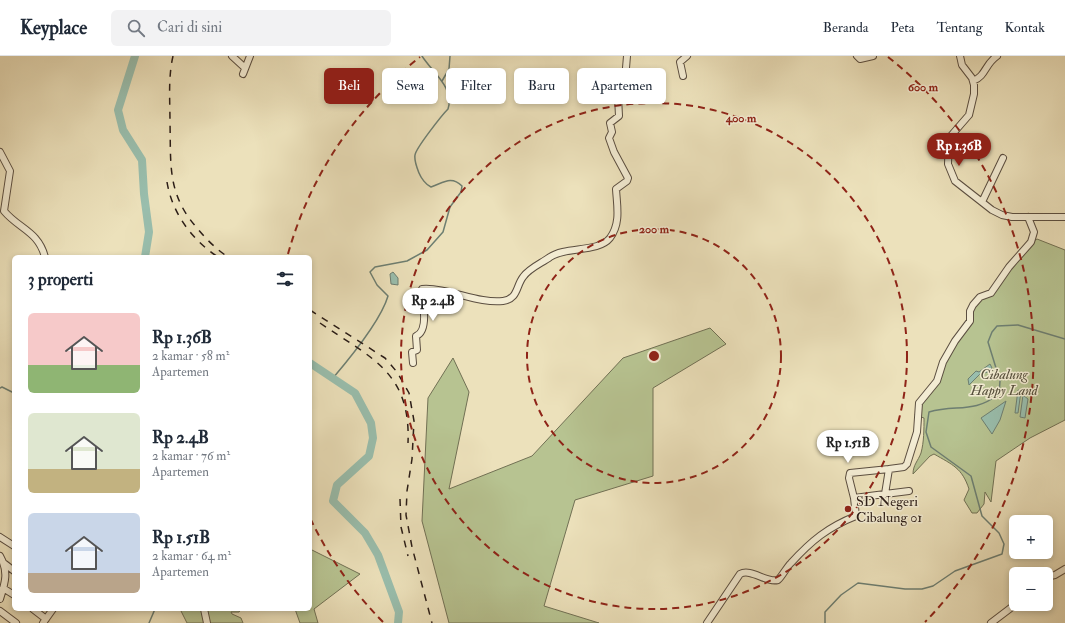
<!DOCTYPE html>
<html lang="id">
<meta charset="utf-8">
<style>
:root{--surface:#fff;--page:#f2f2f3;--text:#1f2937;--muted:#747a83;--line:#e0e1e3;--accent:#8f2418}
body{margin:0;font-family:"IM FELL Double Pica",serif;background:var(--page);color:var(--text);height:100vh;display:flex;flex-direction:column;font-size:15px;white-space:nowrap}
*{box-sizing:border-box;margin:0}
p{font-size:13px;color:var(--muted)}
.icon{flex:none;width:22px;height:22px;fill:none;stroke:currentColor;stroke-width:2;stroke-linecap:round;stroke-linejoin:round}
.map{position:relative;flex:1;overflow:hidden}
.drawer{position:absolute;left:12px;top:199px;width:300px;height:356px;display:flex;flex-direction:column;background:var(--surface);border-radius:6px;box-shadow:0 2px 6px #0003}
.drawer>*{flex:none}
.guide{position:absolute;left:324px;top:12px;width:380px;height:36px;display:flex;gap:8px}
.buttons{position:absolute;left:1009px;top:459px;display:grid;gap:8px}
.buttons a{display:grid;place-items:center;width:44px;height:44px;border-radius:6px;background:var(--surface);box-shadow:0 2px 6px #0003;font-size:20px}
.price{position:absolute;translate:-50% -34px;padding:0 9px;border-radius:14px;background:#fff;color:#222;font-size:13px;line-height:26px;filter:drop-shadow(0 1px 2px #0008)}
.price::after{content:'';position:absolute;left:50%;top:24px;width:12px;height:9px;margin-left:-6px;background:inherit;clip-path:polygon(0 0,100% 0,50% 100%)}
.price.on{background:var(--accent);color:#fff}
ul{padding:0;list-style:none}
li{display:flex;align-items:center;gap:12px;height:100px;padding:0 16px}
li span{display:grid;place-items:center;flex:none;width:112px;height:80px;border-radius:6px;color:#555}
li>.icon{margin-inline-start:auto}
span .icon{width:48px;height:48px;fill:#fffc;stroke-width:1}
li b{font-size:17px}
h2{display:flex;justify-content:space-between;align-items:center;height:48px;padding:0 16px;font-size:17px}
.chip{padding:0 14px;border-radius:6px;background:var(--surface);box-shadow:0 2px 6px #0003;font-size:14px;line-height:36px}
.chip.on{background:var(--accent);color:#fff}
header{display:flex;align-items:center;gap:24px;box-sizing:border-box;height:56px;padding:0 20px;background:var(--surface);border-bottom:1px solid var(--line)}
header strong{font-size:19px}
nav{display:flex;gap:22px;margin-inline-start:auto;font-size:14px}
.search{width:280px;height:36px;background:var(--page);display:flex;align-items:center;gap:10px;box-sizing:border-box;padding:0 14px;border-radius:6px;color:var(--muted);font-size:15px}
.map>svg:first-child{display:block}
</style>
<header>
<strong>Keyplace</strong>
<div class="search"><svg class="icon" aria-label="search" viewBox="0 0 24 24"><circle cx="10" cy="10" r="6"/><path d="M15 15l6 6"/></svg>Cari di sini</div>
<nav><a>Beranda</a><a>Peta</a><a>Tentang</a><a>Kontak</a></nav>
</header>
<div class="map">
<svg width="1065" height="567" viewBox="0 0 1065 567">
<rect width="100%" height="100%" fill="#ece1bb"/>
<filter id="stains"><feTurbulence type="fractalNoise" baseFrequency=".005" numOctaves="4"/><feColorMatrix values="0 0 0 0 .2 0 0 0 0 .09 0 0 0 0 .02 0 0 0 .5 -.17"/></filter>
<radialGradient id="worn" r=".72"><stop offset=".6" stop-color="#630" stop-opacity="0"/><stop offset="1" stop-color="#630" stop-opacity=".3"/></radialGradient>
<!-- green -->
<path fill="#b7c391" stroke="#717054" d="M1037 183 1065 194V364L1030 382 996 405 991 446 985 436 984 448 977 457H972L964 444 969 433C962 412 953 409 934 398L930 400 913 418C913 409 918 405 921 397 924 386 924 373 924 362L915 359 974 253 1028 189Z
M710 272 726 288 653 332V420L575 444 544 550 599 567H449L422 465 428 342 453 302 469 336 449 433 532 400 623 302Z
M310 493 360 518 314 553 318 567H300L295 553H310Z
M180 553H241L239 556H231L232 558 241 562 243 567H187Z"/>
<!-- water -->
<path fill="#99bead" stroke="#6d7e71" d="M393 216 398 222V229L391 228 390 218Z
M990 308 992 312 988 316 980 318 969 329 968 323 976 315 979 316Z
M1018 334 1021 335 1018 357H1015Z
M1023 339 1028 343 1025 362 1020 361Z
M1006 345 1000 364 992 378 981 362Z"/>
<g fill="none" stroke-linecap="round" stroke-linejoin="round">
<!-- stream -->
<path stroke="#6d7e71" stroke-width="1.5" d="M442 25 449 13 450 0
M333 322C350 302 381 264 388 240L377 229 370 216 375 211 407 205 427 194 443 176 450 151 461 136 462 130C451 119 443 127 431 131 426 129 421 122 419 117 417 112 414 105 415 99 416 92 442 59 448 53 455 32 432 16 422 0
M0 332 2 331 14 337
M149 567 155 553
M825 567V556L841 539 858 527 905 533H922L933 530 955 515 1002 498 1004 488 999 477 982 460 971 420 931 391 926 376 929 356C957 348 973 358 999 338L1000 325 988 286 992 276 997 270 1018 269 1065 283"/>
<!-- river -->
<path stroke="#99bead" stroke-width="8" d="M135 0 118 54 123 74 142 104 144 138 149 176 145 201
M310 307 355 337 371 367 373 382 369 400 337 429 333 445 365 477 378 499 399 556 398 567"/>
<defs>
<path id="minor" d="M232 0 244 11
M857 0 860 3 873 0
M960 0 962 9 972 22 974 29V38L969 59 949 82 948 108 955 125 992 154 1002 159 1012 161H1065
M243 18 250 0
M683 20 680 6 687 0
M973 25C986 20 985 8 997 0
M0 96 10 115 4 155C19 173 38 175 45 201
M982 146 1003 102
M413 307 412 296 417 294 416 280C429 275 423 246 421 236L422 233C447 231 478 248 503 245 518 243 516 230 523 221 529 212 542 207 550 201 566 190 598 197 610 182 621 167 617 150 616 133L627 125 628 122 614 96 609 82 612 76 610 67 619 60 618 41 624 36 627 0
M885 438 909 435
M854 442 849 422 850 417 889 413
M0 481 14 490
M0 500C9 516 5 527 0 543
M5 508 14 515
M1046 521 1055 519 1065 513
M3 532 14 539
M33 553 46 563
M204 553 207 567
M0 555 16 567
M43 567 53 553
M707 567 740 518C751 512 766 527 778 524 783 519 786 512 791 507 811 485 828 471 856 460L854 442 885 438 889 413 904 411 907 408 917 376 919 347 937 325 943 306 955 285 970 265V255L973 249 980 241 991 237 1009 211 1031 186 1034 176 1028 161
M991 567 1016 548"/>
</defs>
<!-- minor casing -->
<use href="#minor" stroke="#5b4e40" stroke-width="8"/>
<!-- minor -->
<use href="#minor" stroke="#f3ecd3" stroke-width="6"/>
<!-- rail -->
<path stroke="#2b1d17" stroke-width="1.5" stroke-dasharray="7 7" stroke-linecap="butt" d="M173 0C168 22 170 44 170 67 171 109 167 138 197 172 206 183 216 193 228 201
M167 126C172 157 192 184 218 201
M310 254 385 302 397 316 409 337 414 365 412 403 407 435 406 459 412 491 432 567
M320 267C371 302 411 316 408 387
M400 443 401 471 408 500"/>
</g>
<!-- distance rings -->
<g fill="none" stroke="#8f2418" stroke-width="2" stroke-dasharray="7 5">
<circle cx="654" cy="300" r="127"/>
<circle cx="654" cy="300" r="253"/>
<path d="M383 566A380 380 0 0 1 311 464M288 198A380 380 0 0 1 420 1M888 1A380 380 0 0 1 925 566"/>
</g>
<!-- markers -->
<circle fill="#8f2418" stroke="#f3ecd3" stroke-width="1.5" cx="848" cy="453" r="4"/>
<g text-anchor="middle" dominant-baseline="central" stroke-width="3" stroke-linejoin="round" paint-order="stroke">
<!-- park labels -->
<g font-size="14" font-style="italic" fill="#554f3c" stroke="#f3ecd3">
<text x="1004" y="318">Cibalung<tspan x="1004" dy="16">Happy Land</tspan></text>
</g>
<!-- poi labels -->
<g font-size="14" fill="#2b1d17" stroke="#f3ecd3" text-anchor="start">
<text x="856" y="445">SD Negeri<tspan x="856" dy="16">Cibalung 01</tspan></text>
</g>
</g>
<circle cx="654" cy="300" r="6" fill="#8f2418" stroke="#f3ecd3" stroke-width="2"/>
<g font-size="12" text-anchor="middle" font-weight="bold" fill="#8f2418" stroke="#f3ecd3" stroke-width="3" stroke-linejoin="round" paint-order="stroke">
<text x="923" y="35">600 m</text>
<text x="741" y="66">400 m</text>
<text x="654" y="177">200 m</text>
</g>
<rect width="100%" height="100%" filter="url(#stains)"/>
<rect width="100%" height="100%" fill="url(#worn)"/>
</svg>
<div class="buttons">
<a>+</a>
<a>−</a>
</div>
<b class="price on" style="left:959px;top:111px">Rp 1.36B</b>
<b class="price" style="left:433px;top:266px">Rp 2.4B</b>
<b class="price" style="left:848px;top:408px">Rp 1.51B</b>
<div class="guide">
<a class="chip on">Beli</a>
<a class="chip">Sewa</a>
<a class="chip">Filter</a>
<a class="chip">Baru</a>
<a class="chip">Apartemen</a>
</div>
<section class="drawer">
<h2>3 properti<svg class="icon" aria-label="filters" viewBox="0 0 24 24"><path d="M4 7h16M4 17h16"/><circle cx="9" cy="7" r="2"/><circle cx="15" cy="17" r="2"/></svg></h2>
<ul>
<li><span style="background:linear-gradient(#f6c9c9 65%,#8fb573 0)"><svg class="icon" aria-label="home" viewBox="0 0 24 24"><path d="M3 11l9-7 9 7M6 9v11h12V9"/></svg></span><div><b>Rp 1.36B</b><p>2 kamar · 58 m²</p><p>Apartemen</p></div></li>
<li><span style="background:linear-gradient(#dfe7d0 70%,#c2b280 0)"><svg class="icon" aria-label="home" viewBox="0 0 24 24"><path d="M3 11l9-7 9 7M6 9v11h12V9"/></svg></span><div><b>Rp 2.4B</b><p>2 kamar · 76 m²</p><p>Apartemen</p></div></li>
<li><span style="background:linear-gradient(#c9d6e8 75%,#b9a48a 0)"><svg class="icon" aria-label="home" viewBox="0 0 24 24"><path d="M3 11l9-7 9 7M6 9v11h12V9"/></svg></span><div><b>Rp 1.51B</b><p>2 kamar · 64 m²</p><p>Apartemen</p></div></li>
</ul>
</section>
</div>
